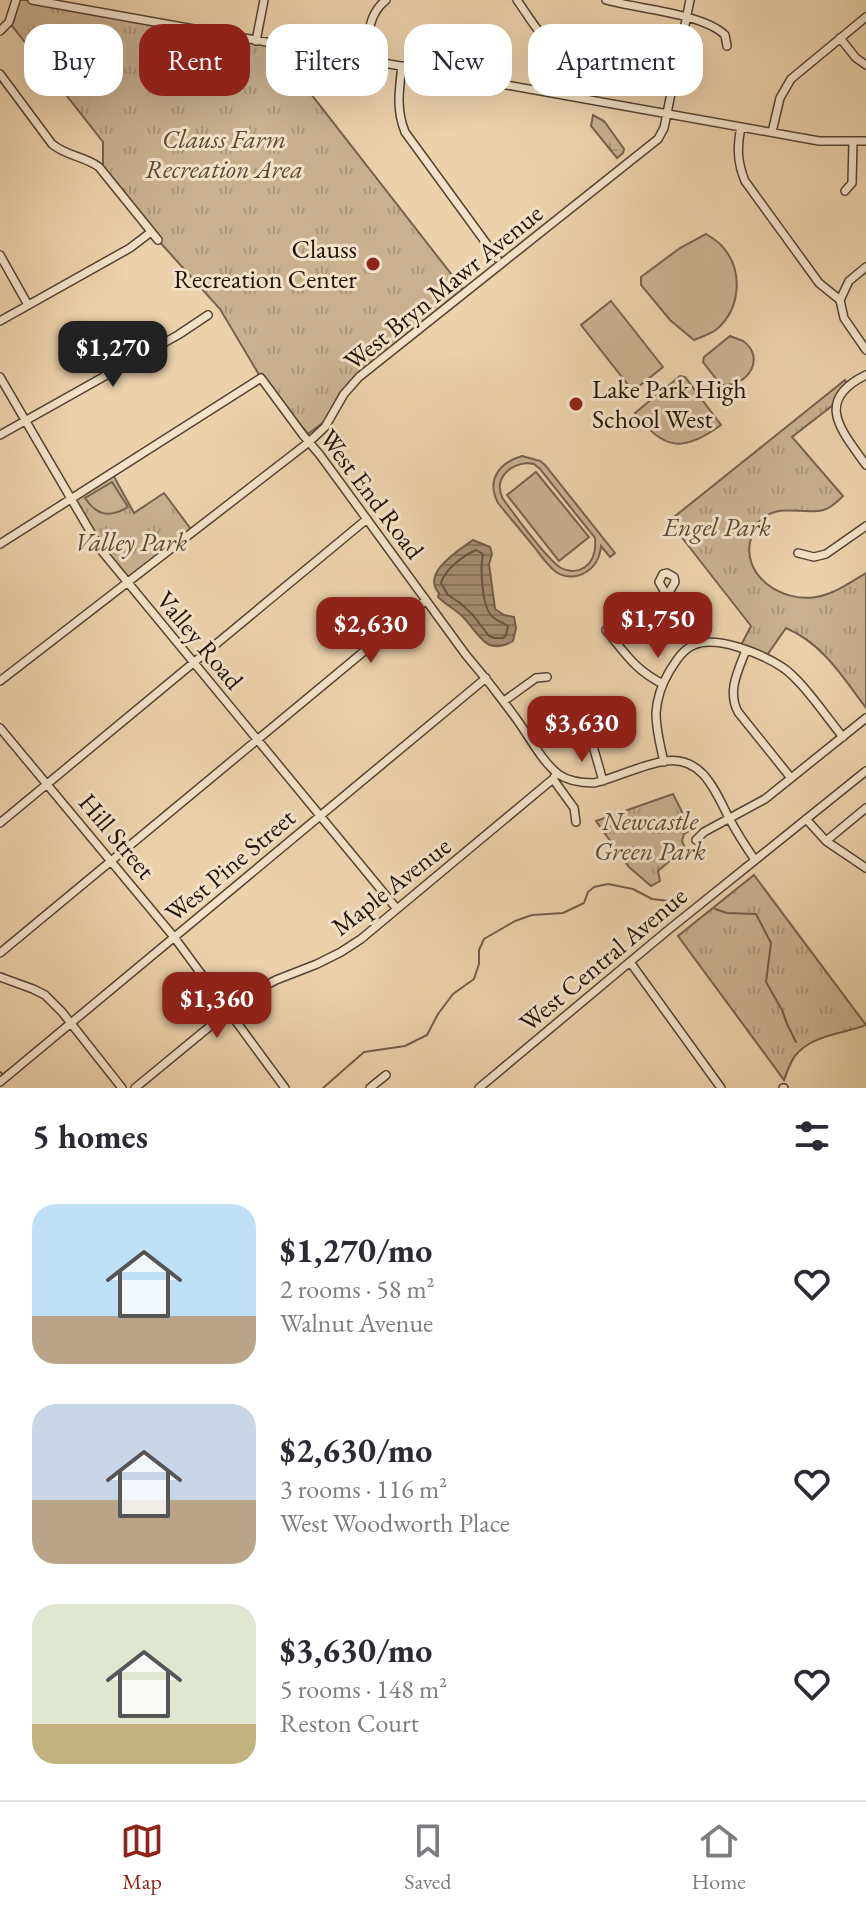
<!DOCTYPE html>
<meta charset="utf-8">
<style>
:root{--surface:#fff;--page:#f2f2f3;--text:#2b2b33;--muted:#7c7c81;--line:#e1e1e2;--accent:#8f2418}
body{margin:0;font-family:"EB Garamond",serif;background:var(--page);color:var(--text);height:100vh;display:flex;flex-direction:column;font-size:30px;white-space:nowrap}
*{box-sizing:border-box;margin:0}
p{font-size:26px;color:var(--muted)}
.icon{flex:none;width:44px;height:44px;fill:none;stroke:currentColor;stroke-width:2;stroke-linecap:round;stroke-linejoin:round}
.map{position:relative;height:1088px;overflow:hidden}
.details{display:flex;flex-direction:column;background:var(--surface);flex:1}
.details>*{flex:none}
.guide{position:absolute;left:24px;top:24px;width:818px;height:72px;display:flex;gap:16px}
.price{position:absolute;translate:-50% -68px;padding:0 18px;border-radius:16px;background:var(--accent);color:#fff;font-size:26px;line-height:52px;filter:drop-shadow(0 2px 4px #0008)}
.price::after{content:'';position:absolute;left:50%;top:48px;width:24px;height:18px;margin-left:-12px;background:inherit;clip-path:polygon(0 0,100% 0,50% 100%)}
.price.on{background:#222;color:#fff}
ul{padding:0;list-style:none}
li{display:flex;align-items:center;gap:24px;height:200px;padding:0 32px}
li span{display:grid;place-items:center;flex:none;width:224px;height:160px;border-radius:24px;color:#555}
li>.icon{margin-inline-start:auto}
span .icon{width:96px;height:96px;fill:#fffc;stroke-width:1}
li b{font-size:34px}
h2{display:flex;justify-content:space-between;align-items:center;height:96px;padding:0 32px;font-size:34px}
.chip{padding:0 28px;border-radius:24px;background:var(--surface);box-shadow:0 8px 32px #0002;font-size:28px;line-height:72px}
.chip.on{background:var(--accent);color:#fff}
.tabs{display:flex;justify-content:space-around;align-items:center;height:112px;border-top:2px solid var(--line);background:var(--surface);font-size:22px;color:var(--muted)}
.tabs a{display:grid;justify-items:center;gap:4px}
.tabs .on{color:var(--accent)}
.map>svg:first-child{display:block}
</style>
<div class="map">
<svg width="866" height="1088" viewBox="0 0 866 1088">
<defs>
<pattern id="wetland-marsh" width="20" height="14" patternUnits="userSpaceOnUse" patternTransform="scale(2)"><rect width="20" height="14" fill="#c9b18f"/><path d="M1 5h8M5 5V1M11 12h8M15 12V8" fill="none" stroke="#ac977a"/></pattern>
<pattern id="park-tufts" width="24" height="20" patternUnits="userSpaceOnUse" patternTransform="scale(2)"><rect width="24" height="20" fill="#c9b18f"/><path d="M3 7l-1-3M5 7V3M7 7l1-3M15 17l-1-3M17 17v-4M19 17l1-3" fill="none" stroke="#ac977a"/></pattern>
<pattern id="water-rules" width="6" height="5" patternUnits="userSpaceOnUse" patternTransform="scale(2)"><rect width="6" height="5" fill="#a79174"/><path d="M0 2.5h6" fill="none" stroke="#88755d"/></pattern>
</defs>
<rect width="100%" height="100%" fill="#ecd2ab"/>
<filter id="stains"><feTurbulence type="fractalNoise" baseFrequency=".0025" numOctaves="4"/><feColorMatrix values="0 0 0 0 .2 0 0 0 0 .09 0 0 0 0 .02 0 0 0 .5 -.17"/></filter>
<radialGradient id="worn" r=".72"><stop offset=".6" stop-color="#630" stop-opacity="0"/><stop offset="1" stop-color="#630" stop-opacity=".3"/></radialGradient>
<!-- wetland -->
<path fill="url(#wetland-marsh)" stroke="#75624c" stroke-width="2" d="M593 115 604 121 624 149 623 153 617 158 591 126Z"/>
<!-- park -->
<path fill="url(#park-tufts)" stroke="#75624c" stroke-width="2" d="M16 0H34L272 44 466 293 359 377 333 415 308 434 261 378 220 309 158 240 103 171V142L9 22Z
M845 380 849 386 837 402 792 437 843 496C835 504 827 511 817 511 797 513 780 505 763 518 762 519 755 525 754 526 752 530 752 534 751 538 740 576 783 603 816 597 834 594 851 582 866 573V708C843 677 822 643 786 628L765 658 740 647 751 626 669 521Z
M112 473 134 513 164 493 193 532 127 583 71 499Z
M673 794 691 830 684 834 682 841 685 848 658 871 660 881 651 886 629 867 596 821Z
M754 875 866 1025C845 1034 812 1034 795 1056 790 1062 787 1073 784 1080L678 936Z"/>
<!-- pitch -->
<path fill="#c9b18f" stroke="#75624c" stroke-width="2" fill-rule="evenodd" d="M203 53H217L214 76 200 74Z
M706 234C711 237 717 241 721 245 744 269 741 308 717 329 711 334 701 337 694 340L670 320 641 285V277L680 248Z
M611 301 663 367 633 391 581 325Z
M730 336C734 338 739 339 743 341 766 357 749 387 721 385L703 362 704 357Z
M680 376 685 377 721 425C683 453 663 450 635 413Z
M522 456 540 461 545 465 615 553 610 557 601 546C600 557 596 566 586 572 577 578 565 578 556 572 548 566 541 556 535 548 523 533 510 518 498 503 486 480 499 463 522 456ZM527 463 534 464 540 469 595 538C596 549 595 560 585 567 578 572 568 572 561 568 546 559 515 515 503 499 493 480 508 465 527 463Z
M536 472 589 537 559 561 507 495Z
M112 482 128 507C110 518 97 516 85 498Z"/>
<!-- water -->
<path fill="url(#water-rules)" stroke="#715e49" stroke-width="2" d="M473 540 490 547 492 554 489 564 495 609 504 615 514 617 516 628 513 641C485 657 479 633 463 617 455 609 446 605 438 597L439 593C421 573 458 551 473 540Z"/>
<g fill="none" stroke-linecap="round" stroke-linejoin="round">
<!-- shore -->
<path stroke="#64523e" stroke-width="2" d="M476 550 483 554C480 567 482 606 491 615 495 620 503 623 508 626L506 635 503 638H495L489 636 472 614 460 603 448 595 441 583C445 569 463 556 476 550Z"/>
<!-- stream -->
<path stroke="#715e49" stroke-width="2" d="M715 909 727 913 756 914 771 943 766 982 782 1010 787 1024 796 1042
M0 1072 3 1074
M323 1088 364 1052 405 1046 427 1035 438 1014 453 994 474 979 479 964V950L484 939 515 921 532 915 563 913 584 903 588 892 594 887 608 884 633 889 652 899 686 903"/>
<defs>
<path id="minor" d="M32 0 819 141H866
M517 0C531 20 544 44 566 55L659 73 673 78
M606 0C638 9 702 13 725 35L727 46
M0 31 9 22 16 0
M840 38 856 58 866 65
M256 41 264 0
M456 42 458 75
M368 60C368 37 367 15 386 0
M402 66C399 90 396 110 405 132L497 258
M0 74 52 144C66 156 84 156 99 167L158 240
M741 127C737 146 737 162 745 181L819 283 840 300 844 318 866 350
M772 132 780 98 791 79 866 17
M845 191 852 183 853 141
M0 255 28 305
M840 300 849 281 866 267
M0 321 130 248 151 232
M866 375C813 401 842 431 866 465
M0 377 101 550 397 909
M0 435 178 335 208 315
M0 544 261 378 303 435 320 455 466 655C485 677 503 700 520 724 531 740 543 762 558 774 568 781 582 783 594 783 618 777 641 765 665 761 703 756 715 791 729 818 737 833 746 847 755 860
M798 553 814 557 826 554 866 526
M667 596 659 582 663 574 667 573 674 577 675 582 667 596 690 623 698 643
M606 630C625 653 635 670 663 684
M746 650C738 671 727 691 738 712L791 778
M0 681 309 442 325 427 344 394 359 377 658 139 664 128 690 0
M504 701 536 678 547 677
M0 728 174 937 285 1088
M591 739 603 781
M664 762C660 745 656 729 656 713 657 698 662 684 669 672 676 661 682 650 694 645 717 635 762 654 782 667 801 679 827 718 843 737
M553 779 574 808 576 822
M806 819 826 841 866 868
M0 823 367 519
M696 840 704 832 765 799 866 718
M826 841 866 808
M0 953 426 600
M630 962 721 1088
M0 977 33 989 45 995 62 1012 122 1088
M0 1082 486 678
M135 1088 248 995 276 980 317 964 341 952 361 939 553 779 557 773
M370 1088 386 1075
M479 1088 667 931 866 771
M783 1088H784"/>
</defs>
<!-- minor casing -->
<use href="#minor" stroke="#544231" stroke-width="10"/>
<!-- minor -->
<use href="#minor" stroke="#f3e2c8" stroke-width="7"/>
</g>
<!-- markers -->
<g fill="#8f2418" stroke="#f3e2c8" stroke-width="3">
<circle cx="373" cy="264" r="8"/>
<circle cx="576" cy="404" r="8"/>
</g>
<g text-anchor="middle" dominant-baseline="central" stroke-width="6" stroke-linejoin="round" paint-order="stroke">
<!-- park labels -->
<g font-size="26" font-style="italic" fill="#5c4a37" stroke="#f3e2c8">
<text x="224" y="139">Clauss Farm<tspan x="224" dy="30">Recreation Area</tspan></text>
<text x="717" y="527">Engel Park</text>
<text x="131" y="542">Valley Park</text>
<text x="650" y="821">Newcastle<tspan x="650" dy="30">Green Park</tspan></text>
</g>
<!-- poi labels -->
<g font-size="26" fill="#211208" stroke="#f3e2c8" text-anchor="end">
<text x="357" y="249">Clauss<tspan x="357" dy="30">Recreation Center</tspan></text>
<text x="592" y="389" text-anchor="start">Lake Park High<tspan x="592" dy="30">School West</tspan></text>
</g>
<!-- street labels -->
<g font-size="26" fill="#211208" stroke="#f3e2c8">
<text transform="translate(443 287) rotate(-39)">West Bryn Mawr Avenue</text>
<text transform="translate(372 494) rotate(53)">West End Road</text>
<text transform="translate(200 640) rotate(50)">Valley Road</text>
<text transform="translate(117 836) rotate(50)">Hill Street</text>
<text transform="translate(230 865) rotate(-40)">West Pine Street</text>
<text transform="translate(391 886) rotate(-38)">Maple Avenue</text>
<text transform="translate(603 959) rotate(-40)">West Central Avenue</text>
</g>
</g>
<rect width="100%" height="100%" filter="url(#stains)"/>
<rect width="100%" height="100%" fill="url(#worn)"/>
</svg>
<b class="price on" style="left:113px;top:389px">$1,270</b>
<b class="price" style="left:658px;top:660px">$1,750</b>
<b class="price" style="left:371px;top:665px">$2,630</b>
<b class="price" style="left:582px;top:764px">$3,630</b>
<b class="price" style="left:217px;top:1040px">$1,360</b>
<div class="guide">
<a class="chip">Buy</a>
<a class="chip on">Rent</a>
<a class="chip">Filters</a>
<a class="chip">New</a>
<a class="chip">Apartment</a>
</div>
</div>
<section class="details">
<h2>5 homes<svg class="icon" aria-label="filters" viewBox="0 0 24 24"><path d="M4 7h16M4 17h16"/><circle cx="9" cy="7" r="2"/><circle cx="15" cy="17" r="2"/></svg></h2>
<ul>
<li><span style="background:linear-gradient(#bfe0f5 70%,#b9a48a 0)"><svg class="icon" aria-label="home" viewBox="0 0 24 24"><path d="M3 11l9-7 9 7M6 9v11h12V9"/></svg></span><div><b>$1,270/mo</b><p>2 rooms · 58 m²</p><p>Walnut Avenue</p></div><svg class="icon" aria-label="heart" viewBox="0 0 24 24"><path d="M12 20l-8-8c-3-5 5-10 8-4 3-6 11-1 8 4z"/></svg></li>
<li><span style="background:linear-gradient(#c9d6e8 60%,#b9a48a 0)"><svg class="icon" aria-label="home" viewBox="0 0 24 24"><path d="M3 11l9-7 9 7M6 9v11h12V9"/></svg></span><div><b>$2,630/mo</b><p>3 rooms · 116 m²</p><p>West Woodworth Place</p></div><svg class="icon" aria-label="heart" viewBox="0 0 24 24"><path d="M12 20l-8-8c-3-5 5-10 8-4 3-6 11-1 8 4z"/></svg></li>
<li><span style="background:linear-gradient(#dfe7d0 75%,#c2b280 0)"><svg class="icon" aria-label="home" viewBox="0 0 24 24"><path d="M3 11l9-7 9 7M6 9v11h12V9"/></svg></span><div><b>$3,630/mo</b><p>5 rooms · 148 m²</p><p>Reston Court</p></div><svg class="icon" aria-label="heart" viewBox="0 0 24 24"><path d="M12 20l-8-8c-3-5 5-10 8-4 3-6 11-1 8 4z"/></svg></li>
</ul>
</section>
<nav class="tabs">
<a class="on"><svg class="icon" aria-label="map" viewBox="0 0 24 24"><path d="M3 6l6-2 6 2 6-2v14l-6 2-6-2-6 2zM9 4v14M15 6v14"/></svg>Map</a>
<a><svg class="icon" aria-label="saved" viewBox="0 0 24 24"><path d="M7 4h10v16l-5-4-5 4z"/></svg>Saved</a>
<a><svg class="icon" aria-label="home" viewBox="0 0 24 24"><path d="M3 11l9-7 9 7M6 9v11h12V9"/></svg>Home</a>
</nav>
